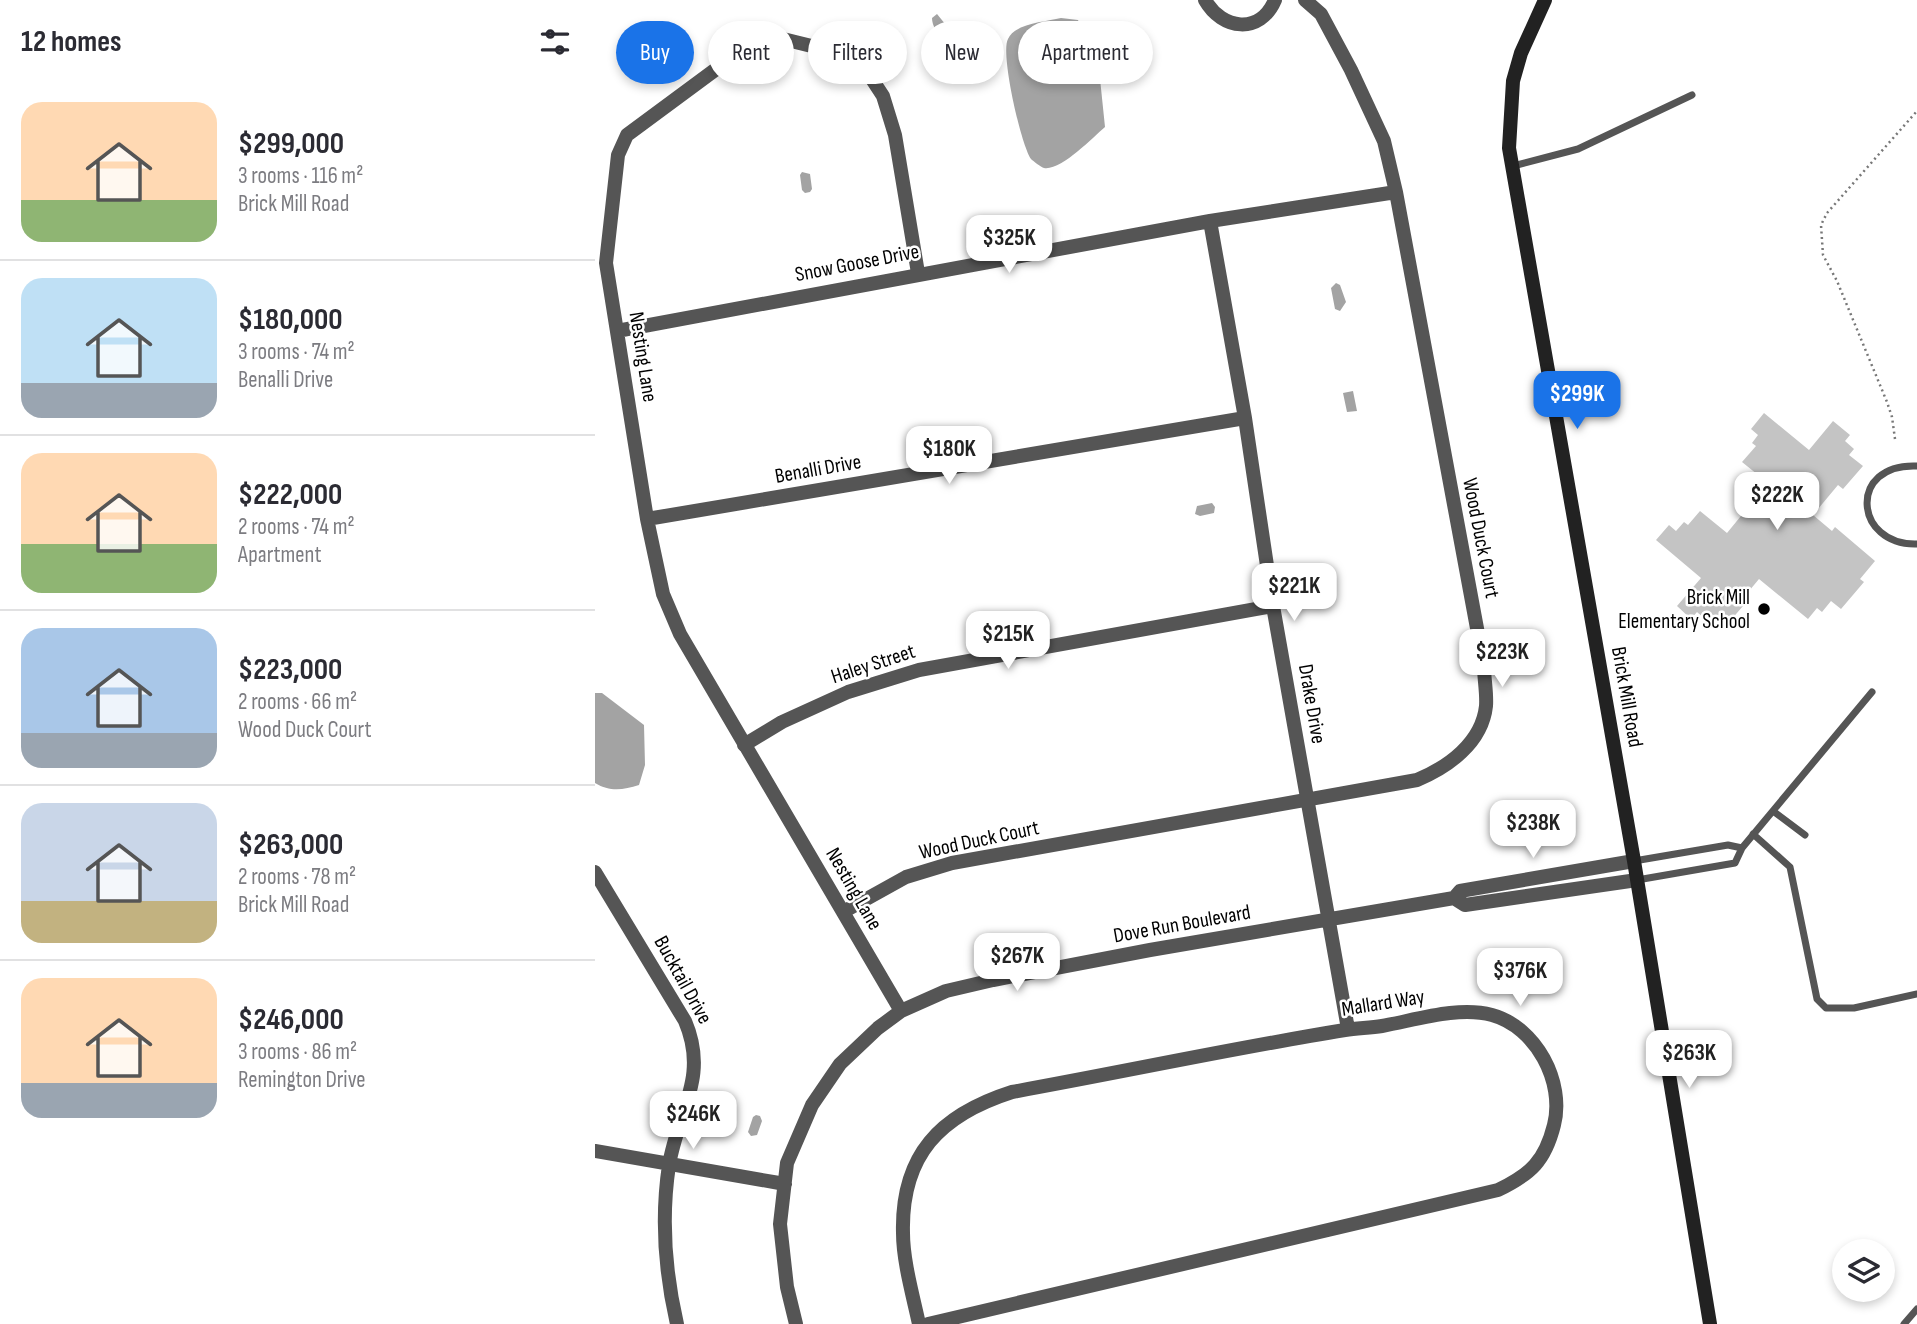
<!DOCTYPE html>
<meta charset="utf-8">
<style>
:root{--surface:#fff;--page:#f2f2f3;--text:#2b2b33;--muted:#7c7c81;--line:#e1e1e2;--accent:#1a73e8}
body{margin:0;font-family:"Sofia Sans Condensed",sans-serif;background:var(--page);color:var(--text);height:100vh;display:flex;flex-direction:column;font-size:26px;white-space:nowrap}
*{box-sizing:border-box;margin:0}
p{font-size:23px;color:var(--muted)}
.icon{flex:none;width:38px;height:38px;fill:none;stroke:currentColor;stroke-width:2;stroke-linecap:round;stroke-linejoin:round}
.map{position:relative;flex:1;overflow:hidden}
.side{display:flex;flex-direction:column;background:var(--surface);width:595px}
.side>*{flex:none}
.top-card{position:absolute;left:21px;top:21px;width:665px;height:63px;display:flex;gap:14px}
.tools{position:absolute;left:1237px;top:1239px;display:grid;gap:14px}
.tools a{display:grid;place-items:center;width:63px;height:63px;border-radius:50%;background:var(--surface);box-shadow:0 4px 10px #0003;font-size:35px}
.price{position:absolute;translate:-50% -60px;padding:0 16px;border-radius:14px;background:#fff;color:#222;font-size:23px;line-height:46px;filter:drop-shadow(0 2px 4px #0008)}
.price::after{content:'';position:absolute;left:50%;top:42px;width:21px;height:16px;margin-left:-10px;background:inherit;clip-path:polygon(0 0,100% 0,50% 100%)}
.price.active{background:var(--accent);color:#fff}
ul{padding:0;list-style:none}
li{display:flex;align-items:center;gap:21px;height:175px;padding:0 21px}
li+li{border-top:2px solid var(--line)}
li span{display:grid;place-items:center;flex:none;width:196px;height:140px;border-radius:21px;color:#555}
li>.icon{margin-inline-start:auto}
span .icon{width:84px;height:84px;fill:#fffc;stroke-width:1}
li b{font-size:30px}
h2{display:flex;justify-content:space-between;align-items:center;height:84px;padding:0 21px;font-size:30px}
.chip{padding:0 24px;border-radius:32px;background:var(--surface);box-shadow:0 4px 10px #0003;font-size:24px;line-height:63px}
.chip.active{background:var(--accent);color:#fff}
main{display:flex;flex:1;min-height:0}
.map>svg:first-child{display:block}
</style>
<main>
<section class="side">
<h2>12 homes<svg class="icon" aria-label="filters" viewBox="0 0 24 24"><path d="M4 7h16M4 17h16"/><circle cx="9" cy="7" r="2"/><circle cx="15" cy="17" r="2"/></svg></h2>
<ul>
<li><span style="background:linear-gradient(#ffd9b3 70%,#8fb573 0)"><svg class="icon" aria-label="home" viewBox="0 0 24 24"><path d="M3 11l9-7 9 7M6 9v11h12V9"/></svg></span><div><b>$299,000</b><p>3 rooms · 116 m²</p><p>Brick Mill Road</p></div></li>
<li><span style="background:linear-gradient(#bfe0f5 75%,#9aa5b1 0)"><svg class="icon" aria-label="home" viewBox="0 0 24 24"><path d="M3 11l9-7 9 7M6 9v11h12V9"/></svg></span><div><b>$180,000</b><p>3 rooms · 74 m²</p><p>Benalli Drive</p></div></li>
<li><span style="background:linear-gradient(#ffd9b3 65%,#8fb573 0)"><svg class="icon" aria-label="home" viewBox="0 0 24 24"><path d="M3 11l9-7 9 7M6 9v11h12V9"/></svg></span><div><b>$222,000</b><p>2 rooms · 74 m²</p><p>Apartment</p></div></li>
<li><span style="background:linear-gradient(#a9c7e8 75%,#9aa5b1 0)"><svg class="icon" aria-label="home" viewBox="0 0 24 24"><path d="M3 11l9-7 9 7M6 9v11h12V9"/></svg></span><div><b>$223,000</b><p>2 rooms · 66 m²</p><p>Wood Duck Court</p></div></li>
<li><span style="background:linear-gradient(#c9d6e8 70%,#c2b280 0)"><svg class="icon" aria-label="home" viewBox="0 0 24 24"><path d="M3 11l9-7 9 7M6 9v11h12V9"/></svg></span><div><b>$263,000</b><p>2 rooms · 78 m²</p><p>Brick Mill Road</p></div></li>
<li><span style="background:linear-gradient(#ffd9b3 75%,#9aa5b1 0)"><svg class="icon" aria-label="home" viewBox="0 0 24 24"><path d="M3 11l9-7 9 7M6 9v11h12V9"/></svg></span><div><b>$246,000</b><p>3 rooms · 86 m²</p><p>Remington Drive</p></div></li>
</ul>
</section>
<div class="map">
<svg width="1322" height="1324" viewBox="0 0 1322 1324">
<rect width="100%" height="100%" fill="#fff"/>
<!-- water -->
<path fill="#a3a3a3" d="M342 14 355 30 349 36C342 35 337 25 337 18Z
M466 18 483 20 504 69 510 127C497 138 466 171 449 168 446 167 438 161 436 159 426 145 405 53 413 39 420 23 450 22 466 18Z
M207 172 215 174 217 189 215 192 210 193 207 190 205 175Z
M741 283 745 285 751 302 745 311 740 309 736 288Z
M758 391 762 411 752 412 748 393Z
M617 503 620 507 619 513 605 516 600 514 602 506Z
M0 693H7L49 725 50 765 44 785C28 790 15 792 0 783Z
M161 1115 165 1116 167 1121 162 1135 156 1136 153 1132 158 1117Z"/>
<!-- building -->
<path fill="#c4c4c4" d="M1169 413 1214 450 1238 421 1255 435 1250 441 1259 449 1254 455 1268 466 1248 489 1243 485 1218 515 1237 531 1240 527 1280 561 1265 579 1269 582 1246 609 1236 601 1227 612 1222 608 1213 619 1164 579 1144 603 1148 606 1129 628 1114 615 1111 620 1102 612 1096 619 1082 606 1106 578 1061 540 1074 525 1081 531 1089 522 1093 525 1105 511 1132 533 1173 483 1147 462 1161 446 1157 443 1163 435 1156 429Z"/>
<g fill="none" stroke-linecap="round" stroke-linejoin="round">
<!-- path -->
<path stroke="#777" stroke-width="2.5" stroke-dasharray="2 3.5" stroke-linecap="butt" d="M1300 439 1297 417 1292 402 1242 281 1228 255 1226 225 1232 213 1322 111"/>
<!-- lane -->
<path stroke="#555" stroke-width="7" d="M918 166 983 149 1097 95
M1322 466C1252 463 1259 546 1322 544
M1178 811 1210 835
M1158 834 1195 867 1222 999 1231 1008H1259L1322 994
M1039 861 1133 845 1147 848
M1042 880 1140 863 1147 848 1277 692
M1309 1324 1322 1309"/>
<!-- street -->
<path stroke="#555" stroke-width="14" d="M610 0C627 30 665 35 680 0
M615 221 650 418 678 606 753 1029
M22 331 615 221 801 192
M52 519 650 418
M149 745 187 722 253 692 324 670 678 606
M0 872 90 1021C114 1077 83 1111 74 1165 66 1218 70 1272 82 1324
M859 898 870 905 1042 880
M248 912 311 877 357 863 822 780C853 767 887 743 891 706 892 693 889 679 889 666L801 192 789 141 756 70 726 14 710 0
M306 1011 85 634 68 594 52 519 11 263 23 155 32 135 151 47 184 38 245 53 271 70 288 96 300 135 323 273
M0 1151 190 1184
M201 1324 192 1287 185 1224 192 1163 217 1105 245 1064 283 1028 306 1011 351 991 398 980 555 950 859 898 865 891 1039 861
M324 1324C318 1296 308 1261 308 1233 306 1155 345 1115 417 1092 528 1072 639 1048 750 1030 763 1028 775 1028 787 1026 821 1020 863 1006 897 1015 941 1027 970 1082 959 1125 950 1161 936 1174 903 1190L333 1324"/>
<!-- secondary -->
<path stroke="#222" stroke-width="14" d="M950 0 926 53 918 81 914 148 1039 861 1115 1324"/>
</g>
<!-- markers -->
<circle fill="#000" stroke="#fff" stroke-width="2.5" cx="1169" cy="609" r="7"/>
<g text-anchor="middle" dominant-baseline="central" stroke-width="5" stroke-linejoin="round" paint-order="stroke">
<!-- street labels -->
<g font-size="21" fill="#000" stroke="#fff">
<text transform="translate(262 263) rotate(-11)">Snow Goose Drive</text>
<text transform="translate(48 357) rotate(81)">Nesting Lane</text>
<text transform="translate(223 469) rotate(-10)">Benalli Drive</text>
<text transform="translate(886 538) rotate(79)">Wood Duck Court</text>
<text transform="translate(278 664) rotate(-18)">Haley Street</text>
<text transform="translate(1032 697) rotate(80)">Brick Mill Road</text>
<text transform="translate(717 704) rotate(80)">Drake Drive</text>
<text transform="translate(384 840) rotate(-12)">Wood Duck Court</text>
<text transform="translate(259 889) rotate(60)">Nesting Lane</text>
<text transform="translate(587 924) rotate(-10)">Dove Run Boulevard</text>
<text transform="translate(88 980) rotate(61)">Bucktail Drive</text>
<text transform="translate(788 1003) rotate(-9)">Mallard Way</text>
</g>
<!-- poi labels -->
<g font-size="21" fill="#000" stroke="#fff" text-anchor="end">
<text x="1155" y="597">Brick Mill<tspan x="1155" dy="24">Elementary School</tspan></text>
</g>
</g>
</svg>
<div class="tools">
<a><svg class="icon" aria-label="layers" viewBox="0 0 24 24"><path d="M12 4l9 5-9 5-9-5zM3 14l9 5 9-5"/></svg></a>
</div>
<b class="price" style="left:414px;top:275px">$325K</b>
<b class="price active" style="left:982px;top:431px">$299K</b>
<b class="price" style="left:354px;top:486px">$180K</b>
<b class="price" style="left:1182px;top:532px">$222K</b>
<b class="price" style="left:699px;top:623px">$221K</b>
<b class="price" style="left:413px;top:671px">$215K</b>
<b class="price" style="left:907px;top:689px">$223K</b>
<b class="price" style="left:938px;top:860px">$238K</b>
<b class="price" style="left:422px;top:993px">$267K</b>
<b class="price" style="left:925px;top:1008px">$376K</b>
<b class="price" style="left:1094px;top:1090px">$263K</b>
<b class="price" style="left:98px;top:1151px">$246K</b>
<div class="top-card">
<a class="chip active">Buy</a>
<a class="chip">Rent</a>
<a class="chip">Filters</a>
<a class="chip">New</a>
<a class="chip">Apartment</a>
</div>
</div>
</main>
